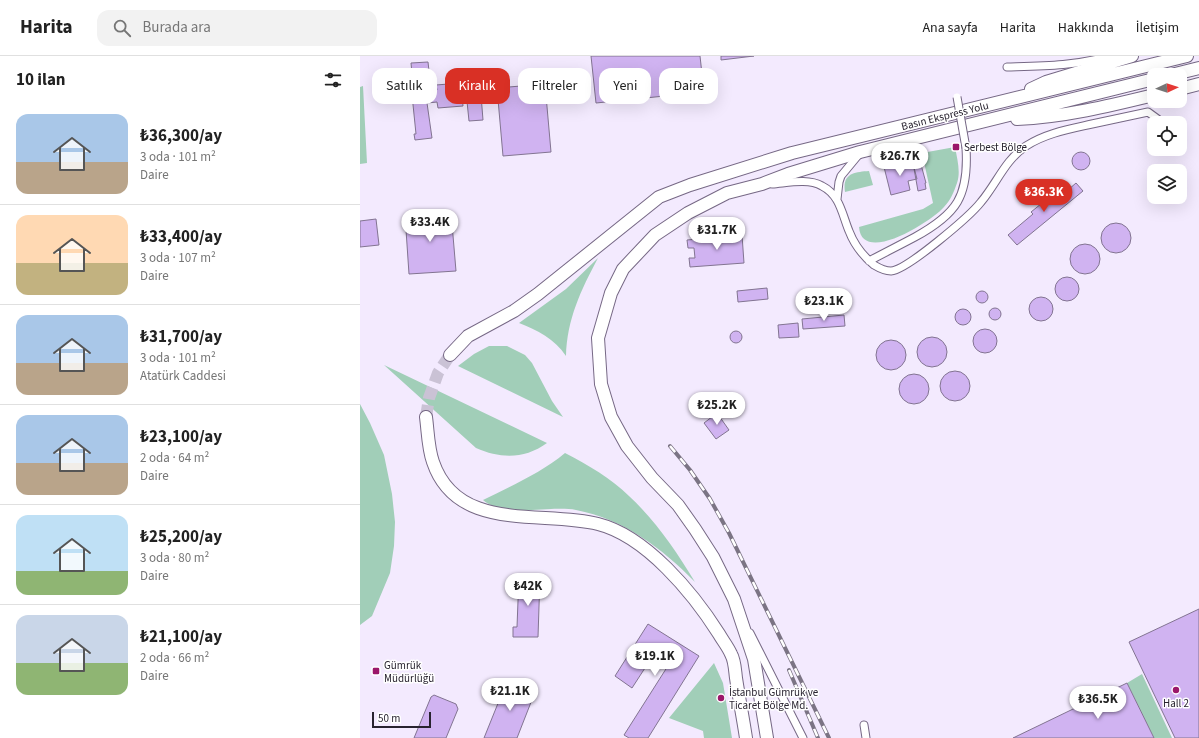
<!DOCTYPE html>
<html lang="tr">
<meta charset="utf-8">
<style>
:root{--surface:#fff;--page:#f2f2f2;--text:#222;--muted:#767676;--line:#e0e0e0;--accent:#d93025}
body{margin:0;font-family:"Source Sans 3",sans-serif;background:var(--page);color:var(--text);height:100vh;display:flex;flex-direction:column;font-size:15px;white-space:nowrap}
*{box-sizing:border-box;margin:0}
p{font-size:13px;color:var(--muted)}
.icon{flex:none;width:22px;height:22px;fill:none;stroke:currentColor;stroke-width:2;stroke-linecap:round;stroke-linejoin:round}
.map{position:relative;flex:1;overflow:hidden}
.panel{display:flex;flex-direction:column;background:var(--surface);width:360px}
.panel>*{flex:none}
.banner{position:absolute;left:12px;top:12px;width:380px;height:36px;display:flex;gap:8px}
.needle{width:26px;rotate:86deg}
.controls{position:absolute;left:787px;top:12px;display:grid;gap:8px}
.controls a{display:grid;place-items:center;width:40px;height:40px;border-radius:8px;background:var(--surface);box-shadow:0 4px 16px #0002;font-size:20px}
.scale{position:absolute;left:12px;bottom:10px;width:59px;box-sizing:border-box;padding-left:4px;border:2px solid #28232f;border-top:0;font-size:11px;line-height:14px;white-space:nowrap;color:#28232f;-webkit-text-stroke:3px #fff;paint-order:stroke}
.price{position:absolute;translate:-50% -34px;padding:0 9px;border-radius:14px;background:#fff;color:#222;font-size:13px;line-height:26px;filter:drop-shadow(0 1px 2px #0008)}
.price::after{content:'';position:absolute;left:50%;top:24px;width:12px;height:9px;margin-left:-6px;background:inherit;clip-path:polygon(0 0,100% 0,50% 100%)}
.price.current{background:var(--accent);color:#fff}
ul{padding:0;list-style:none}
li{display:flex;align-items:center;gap:12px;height:100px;padding:0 16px}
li+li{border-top:1px solid var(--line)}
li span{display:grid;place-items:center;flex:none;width:112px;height:80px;border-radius:12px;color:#555}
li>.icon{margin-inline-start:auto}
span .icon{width:48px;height:48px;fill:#fffc;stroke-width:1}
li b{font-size:17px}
h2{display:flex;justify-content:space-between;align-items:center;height:48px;padding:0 16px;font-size:17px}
.pill{padding:0 14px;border-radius:12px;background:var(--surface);box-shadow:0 4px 16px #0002;font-size:14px;line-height:36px}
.pill.current{background:var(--accent);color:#fff}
header{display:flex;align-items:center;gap:24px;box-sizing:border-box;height:56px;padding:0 20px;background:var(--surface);border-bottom:1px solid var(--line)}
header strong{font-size:19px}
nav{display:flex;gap:22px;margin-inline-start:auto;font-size:14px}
.search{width:280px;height:36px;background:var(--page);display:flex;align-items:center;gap:10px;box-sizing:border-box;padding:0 14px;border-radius:12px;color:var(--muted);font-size:15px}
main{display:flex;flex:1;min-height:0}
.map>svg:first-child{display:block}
</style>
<header>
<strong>Harita</strong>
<div class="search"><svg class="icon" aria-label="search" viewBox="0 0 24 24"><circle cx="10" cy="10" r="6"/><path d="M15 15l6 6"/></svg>Burada ara</div>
<nav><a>Ana sayfa</a><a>Harita</a><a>Hakkında</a><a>İletişim</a></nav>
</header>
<main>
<section class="panel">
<h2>10 ilan<svg class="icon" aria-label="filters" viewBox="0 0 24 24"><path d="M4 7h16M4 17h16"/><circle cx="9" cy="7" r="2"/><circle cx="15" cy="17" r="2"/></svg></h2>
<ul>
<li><span style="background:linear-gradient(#a9c7e8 60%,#b9a48a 0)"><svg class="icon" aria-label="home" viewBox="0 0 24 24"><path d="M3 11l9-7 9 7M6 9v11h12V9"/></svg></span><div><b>₺36,300/ay</b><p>3 oda · 101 m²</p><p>Daire</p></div></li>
<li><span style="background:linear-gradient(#ffd9b3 60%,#c2b280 0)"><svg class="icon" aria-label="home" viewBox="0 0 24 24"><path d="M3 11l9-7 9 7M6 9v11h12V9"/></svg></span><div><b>₺33,400/ay</b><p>3 oda · 107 m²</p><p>Daire</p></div></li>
<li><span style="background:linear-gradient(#a9c7e8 60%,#b9a48a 0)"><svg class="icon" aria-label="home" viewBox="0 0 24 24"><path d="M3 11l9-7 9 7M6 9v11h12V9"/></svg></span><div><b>₺31,700/ay</b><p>3 oda · 101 m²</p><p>Atatürk Caddesi</p></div></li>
<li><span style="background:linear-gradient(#a9c7e8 60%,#b9a48a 0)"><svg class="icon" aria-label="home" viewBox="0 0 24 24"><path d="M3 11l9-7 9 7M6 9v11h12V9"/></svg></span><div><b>₺23,100/ay</b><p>2 oda · 64 m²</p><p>Daire</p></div></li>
<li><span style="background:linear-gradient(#bfe0f5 70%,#8fb573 0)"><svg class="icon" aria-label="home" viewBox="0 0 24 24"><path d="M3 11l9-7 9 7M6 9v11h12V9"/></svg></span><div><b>₺25,200/ay</b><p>3 oda · 80 m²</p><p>Daire</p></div></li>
<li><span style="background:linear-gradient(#c9d6e8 60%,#8fb573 0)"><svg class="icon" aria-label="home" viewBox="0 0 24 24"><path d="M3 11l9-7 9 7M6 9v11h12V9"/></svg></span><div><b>₺21,100/ay</b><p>2 oda · 66 m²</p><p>Daire</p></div></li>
</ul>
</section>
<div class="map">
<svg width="839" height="682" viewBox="0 0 839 682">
<rect width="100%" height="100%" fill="#f3eafe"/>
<!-- green -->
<path fill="#a1ceb8" d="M3 30 7 107 0 108V31Z
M595 91C597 102 601 116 597 127 594 136 590 145 584 151 572 165 502 210 499 171L563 153 573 147 562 97Z
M509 115 513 129 485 136C482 117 495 116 509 115Z
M238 202C221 234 207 263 206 300 195 283 177 274 159 267L206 233Z
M129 290H147L165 299 172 307 192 345 203 361 98 310 114 298Z
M24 309 187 387C165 403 141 403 116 392Z
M0 348 10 367 24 399 32 438 35 466 34 490 30 517 12 560 0 569Z
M205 397C228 409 251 422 269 440 295 464 317 496 335 526 302 492 263 463 216 454 189 449 145 463 123 444 151 430 181 417 205 397Z
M354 607 363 627 372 682H344L343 675 309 662Z
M782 618 812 682H794L767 627Z"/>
<!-- building -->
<path fill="#d0b3f1" stroke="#827491" d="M231 0H340L344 36 236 47Z
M361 0H394L361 4Z
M68 6 70 24H68L69 34H77L76 29 101 27 103 50 78 52 77 46 67 47 72 82 55 84 54 78H56L51 29H53L51 7Z
M119 14 123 64 109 65 104 16Z
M185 28 191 96 143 100 137 32Z
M712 105a9 9 0 1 1 18 0a9 9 0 1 1-18 0Z
M552 104 557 123 548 125 550 134 531 139 524 111Z
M560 105 566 127H565L566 133 558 135 553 107Z
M716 127 723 135 657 189 648 179 673 158 671 156 697 135 701 140Z
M91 156 96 215 49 218 45 159Z
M16 163 19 189 0 191V165Z
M741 182a15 15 0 1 1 30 0a15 15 0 1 1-30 0Z
M382 179 384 207 330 211 329 202H335L334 192H328L327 184Z
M710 203a15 15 0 1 1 30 0a15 15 0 1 1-30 0Z
M695 233a12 12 0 1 1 24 0a12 12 0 1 1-24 0Z
M407 232 408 243 378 246 377 235Z
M616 241a6 6 0 1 1 12 0a6 6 0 1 1-12 0Z
M669 253a12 12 0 1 1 24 0a12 12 0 1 1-24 0Z
M629 258a6 6 0 1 1 12 0a6 6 0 1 1-12 0Z
M595 261a8 8 0 1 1 16 0a8 8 0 1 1-16 0Z
M484 259 485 270 443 273 442 263Z
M438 267 439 281 419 282 418 269Z
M613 285a12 12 0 1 1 24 0a12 12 0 1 1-24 0Z
M370 281a6 6 0 1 1 12 0a6 6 0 1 1-12 0Z
M557 296a15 15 0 1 1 30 0a15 15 0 1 1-30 0Z
M516 299a15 15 0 1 1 30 0a15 15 0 1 1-30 0Z
M580 330a15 15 0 1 1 30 0a15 15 0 1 1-30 0Z
M539 333a15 15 0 1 1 30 0a15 15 0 1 1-30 0Z
M357 357 369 374 356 383 344 367Z
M159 519 180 520 178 581H153V571H157Z
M839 553V682H815L769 586Z
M288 568 339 600 288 682H269L264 679 311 605 296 595 272 632 255 620Z
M147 625 175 636 157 682H124Z
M767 627 794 682H653Z
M74 639 96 648 98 653 86 682H54L71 641Z"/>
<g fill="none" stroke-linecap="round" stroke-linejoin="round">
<!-- primary-tunnel -->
<path stroke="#cac2d5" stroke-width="12" stroke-dasharray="12 6" stroke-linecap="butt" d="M66 361 69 342 78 317 90 299"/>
<defs>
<path id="minor" d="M647 11C681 10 716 10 749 0
M412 128C427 127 448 122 462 130 480 139 482 158 489 175 494 188 503 200 514 209 519 212 524 215 531 215 547 214 610 160 621 146 637 127 645 104 666 90 686 77 710 73 732 68 751 64 769 60 788 56L799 64
M477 143 479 126 481 120 500 97
M509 205C524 197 540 189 555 181 597 158 609 140 606 92
M390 577 443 682
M504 669 506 682"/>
<path id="primary" d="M811 19 839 12
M671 33 686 26 772 0
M820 33 839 28
M657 63C704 61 749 50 794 39
M90 299 108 280 154 255 178 238 299 141 330 129 432 97 827 0
M66 361C68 376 68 392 73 406 97 477 182 454 238 468 286 480 333 537 359 578 363 585 368 591 371 598 375 605 375 615 376 622 379 642 383 662 386 682
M407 682 394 603 374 543 353 501 335 473 318 449 292 422 267 390 251 361 241 328 238 282 251 237 263 213 295 179 328 157 367 137 402 128 428 118 500 96 794 23"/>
</defs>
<!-- minor casing -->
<use href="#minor" stroke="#766885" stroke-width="9"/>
<!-- primary casing -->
<use href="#primary" stroke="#766885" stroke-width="14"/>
<!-- minor -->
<use href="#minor" stroke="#fff" stroke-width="7"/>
<!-- primary -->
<use href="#primary" stroke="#fff" stroke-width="12"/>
<defs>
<path id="rail" d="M310 390 330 414 350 443 369 477 469 682
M429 614 458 682"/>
</defs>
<!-- rail casing -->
<use href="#rail" stroke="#7b7484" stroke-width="4"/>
<!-- rail -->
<use href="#rail" stroke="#fff" stroke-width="2.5" stroke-dasharray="8" stroke-linecap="butt"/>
<defs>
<path id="minor-bridge" d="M597 41 606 92"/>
</defs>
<!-- minor-bridge casing -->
<use href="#minor-bridge" stroke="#766885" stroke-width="9" stroke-linecap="butt"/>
<!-- minor-bridge -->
<use href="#minor-bridge" stroke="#fff" stroke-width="7"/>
</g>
<!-- markers -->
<g fill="#9b176a" stroke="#fff" stroke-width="1.5">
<rect x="592" y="87" width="8" height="8" rx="2"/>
<rect x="12" y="611" width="8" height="8" rx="2"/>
<circle cx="816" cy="634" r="4"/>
<circle cx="361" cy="642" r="4"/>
</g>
<g text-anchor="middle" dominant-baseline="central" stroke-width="3" stroke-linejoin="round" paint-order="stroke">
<!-- street labels -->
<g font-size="11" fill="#28232f" stroke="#fff">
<text transform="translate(585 60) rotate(-14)">Basın Ekspress Yolu</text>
</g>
<!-- poi labels -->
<g font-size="11" fill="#28232f" stroke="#fff" text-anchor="start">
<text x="604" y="91">Serbest Bölge</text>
<text x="24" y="609">Gümrük<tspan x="24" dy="13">Müdürlüğü</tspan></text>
<text x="369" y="636">İstanbul Gümrük ve<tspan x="369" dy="13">Ticaret Bölge Md.</tspan></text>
<text x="816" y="647" text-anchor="middle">Hall 2</text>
</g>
</g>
</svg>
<div class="controls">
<a><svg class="needle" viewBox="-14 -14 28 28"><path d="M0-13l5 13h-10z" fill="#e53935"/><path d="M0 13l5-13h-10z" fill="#767676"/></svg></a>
<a><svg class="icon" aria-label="locate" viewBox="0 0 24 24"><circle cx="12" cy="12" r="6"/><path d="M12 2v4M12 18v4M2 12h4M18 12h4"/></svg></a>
<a><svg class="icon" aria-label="layers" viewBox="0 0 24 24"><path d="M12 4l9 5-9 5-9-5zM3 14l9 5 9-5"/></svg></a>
</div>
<div class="scale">50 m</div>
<b class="price" style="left:540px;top:121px">₺26.7K</b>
<b class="price current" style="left:684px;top:157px">₺36.3K</b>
<b class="price" style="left:70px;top:187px">₺33.4K</b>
<b class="price" style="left:357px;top:195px">₺31.7K</b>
<b class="price" style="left:464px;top:266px">₺23.1K</b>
<b class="price" style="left:357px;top:370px">₺25.2K</b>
<b class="price" style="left:168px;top:551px">₺42K</b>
<b class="price" style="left:295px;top:621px">₺19.1K</b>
<b class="price" style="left:150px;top:656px">₺21.1K</b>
<b class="price" style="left:738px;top:664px">₺36.5K</b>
<div class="banner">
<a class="pill">Satılık</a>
<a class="pill current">Kiralık</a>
<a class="pill">Filtreler</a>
<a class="pill">Yeni</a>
<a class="pill">Daire</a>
</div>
</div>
</main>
